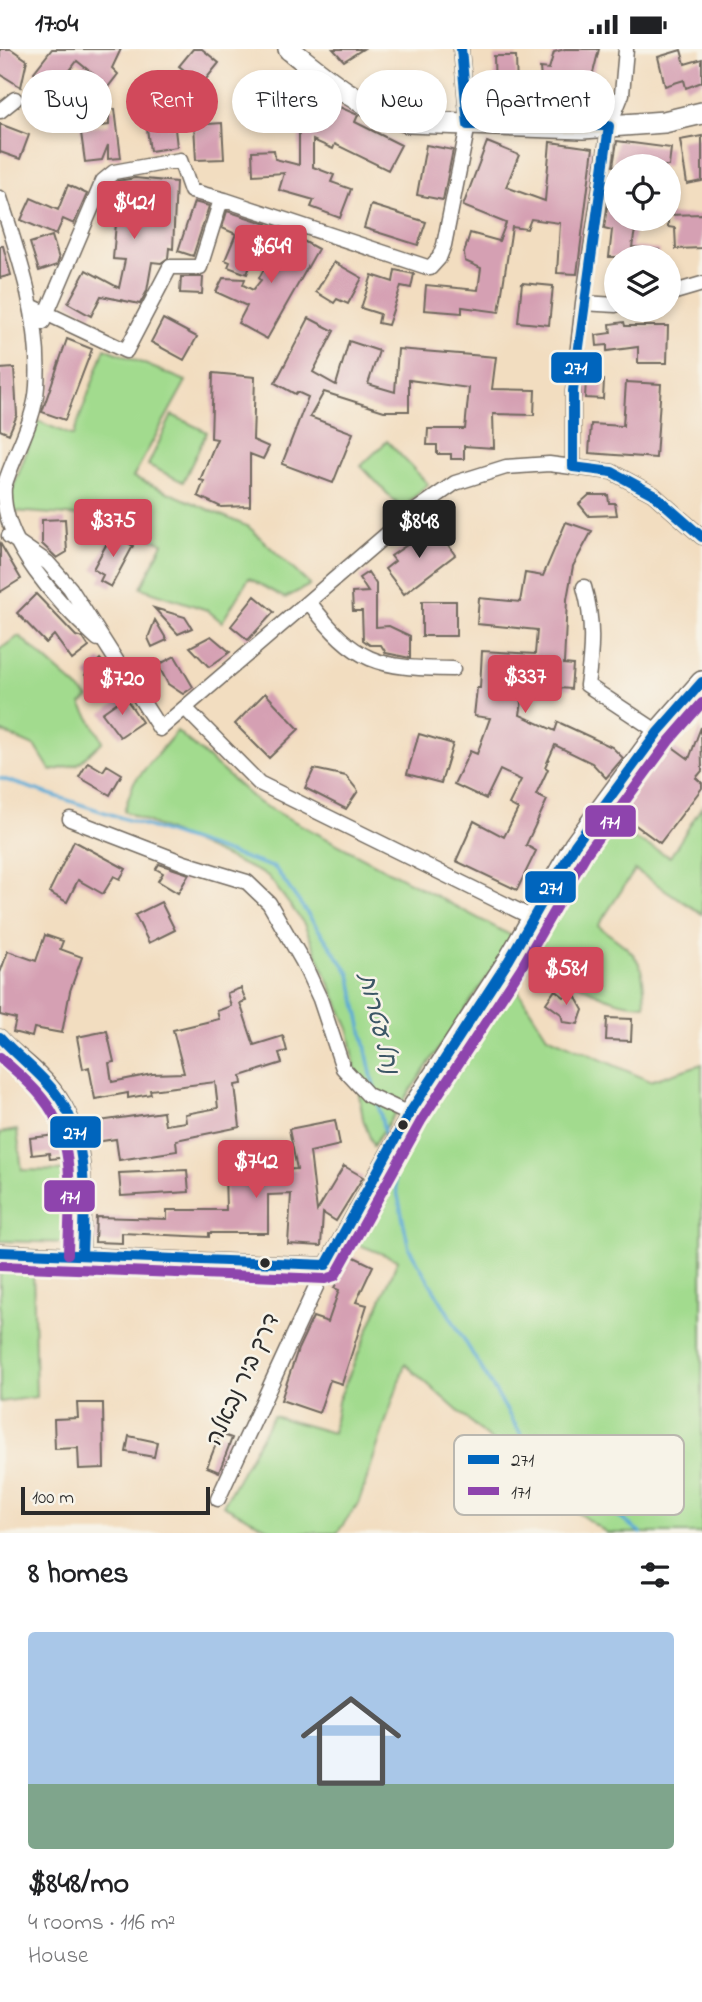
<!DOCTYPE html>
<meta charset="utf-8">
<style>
:root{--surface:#fff;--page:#f6f6f6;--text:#202124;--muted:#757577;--accent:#d1495b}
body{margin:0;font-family:"Indie Flower","Playpen Sans Hebrew",sans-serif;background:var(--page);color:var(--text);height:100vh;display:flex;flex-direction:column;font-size:26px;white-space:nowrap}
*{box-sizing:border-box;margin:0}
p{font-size:23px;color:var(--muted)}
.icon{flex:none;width:38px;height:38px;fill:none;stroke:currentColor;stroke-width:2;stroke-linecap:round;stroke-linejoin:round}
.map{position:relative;height:1484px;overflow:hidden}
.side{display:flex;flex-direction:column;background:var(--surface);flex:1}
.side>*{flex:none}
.hud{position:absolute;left:21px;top:21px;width:662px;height:63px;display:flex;gap:14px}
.controls{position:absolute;left:604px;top:105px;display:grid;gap:14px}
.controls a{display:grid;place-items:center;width:77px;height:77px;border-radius:50%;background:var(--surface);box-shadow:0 4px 10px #0003;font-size:35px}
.scale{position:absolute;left:21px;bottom:18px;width:189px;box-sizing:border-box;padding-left:7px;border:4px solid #2b2b2b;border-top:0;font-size:19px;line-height:24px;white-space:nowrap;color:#2b2b2b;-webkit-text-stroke:5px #f7f3e8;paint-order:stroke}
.price{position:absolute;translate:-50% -60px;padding:0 16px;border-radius:7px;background:var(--accent);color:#fff;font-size:23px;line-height:46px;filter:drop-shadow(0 2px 4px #0008)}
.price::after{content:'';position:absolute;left:50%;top:42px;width:21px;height:16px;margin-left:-10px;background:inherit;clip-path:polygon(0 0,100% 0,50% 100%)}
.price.on{background:#222;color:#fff}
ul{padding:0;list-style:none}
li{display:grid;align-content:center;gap:14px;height:371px;padding:0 28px}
li span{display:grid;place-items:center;height:217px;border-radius:7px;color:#555}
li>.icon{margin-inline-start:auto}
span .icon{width:126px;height:126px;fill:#fffc;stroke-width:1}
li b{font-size:30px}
h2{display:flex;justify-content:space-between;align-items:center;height:84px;padding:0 28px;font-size:30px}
.chip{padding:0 24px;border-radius:32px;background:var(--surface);box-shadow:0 4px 10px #0003;font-size:24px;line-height:63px}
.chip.on{background:var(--accent);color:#fff}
.status{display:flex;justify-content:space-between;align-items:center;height:49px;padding:0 35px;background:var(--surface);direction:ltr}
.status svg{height:19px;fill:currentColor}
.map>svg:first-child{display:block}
</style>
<div class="status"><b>17:04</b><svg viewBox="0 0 49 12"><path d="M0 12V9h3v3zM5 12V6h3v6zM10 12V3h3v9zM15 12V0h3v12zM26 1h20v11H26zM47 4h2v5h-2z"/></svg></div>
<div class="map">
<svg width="702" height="1484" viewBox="0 0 702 1484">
<rect width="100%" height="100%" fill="#f7f3e8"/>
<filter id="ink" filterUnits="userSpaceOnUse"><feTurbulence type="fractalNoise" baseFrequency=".0143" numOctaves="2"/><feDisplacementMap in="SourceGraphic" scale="14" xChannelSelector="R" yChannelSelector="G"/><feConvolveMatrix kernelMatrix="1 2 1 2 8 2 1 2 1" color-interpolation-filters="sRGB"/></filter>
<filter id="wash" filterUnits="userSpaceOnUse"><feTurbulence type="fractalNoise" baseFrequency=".00686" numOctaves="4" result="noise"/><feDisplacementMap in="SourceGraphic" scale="28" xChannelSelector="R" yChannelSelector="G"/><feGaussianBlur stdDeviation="1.57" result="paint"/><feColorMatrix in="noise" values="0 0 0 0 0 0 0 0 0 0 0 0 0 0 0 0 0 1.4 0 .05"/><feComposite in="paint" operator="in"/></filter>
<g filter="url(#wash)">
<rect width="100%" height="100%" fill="#f2ddc0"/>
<!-- green -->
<path fill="#a2db8e" stroke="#66835c" stroke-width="2" d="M105 299 186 332 133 428 249 478 310 536 285 549 249 529 222 573 207 561 141 539 163 494 94 468 13 462 11 445 38 372 73 387Z
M172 366 207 383 183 433 148 416Z
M387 392 428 435 402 460 361 417Z
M19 587 89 649 81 655 103 692 78 715 51 722 36 698 0 682V600Z
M177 682 259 754 514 888 373 1097 363 1070 349 980 304 875 268 827 124 762 134 733Z
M702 757V865L635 821 598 877C637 906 643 905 645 956 601 956 563 925 528 902L604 774 670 808Z
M508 926 547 987 650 1032 702 1015V1484H607L556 1449 405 1315 359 1453 337 1484H277L223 1456 273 1367 333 1384 338 1352 398 1211 347 1191 379 1128 431 1053Z
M17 1081 22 1121 72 1122V1194L0 1192V1084Z
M33 1216 36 1348 0 1353V1217Z"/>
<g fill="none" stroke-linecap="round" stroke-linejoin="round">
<!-- stream -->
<path stroke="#5baad5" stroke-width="3.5" d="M0 729 275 819 350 925 375 1043
M378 1054 387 1095
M390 1109 409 1199 534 1407 641 1484"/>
</g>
<g id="blocks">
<!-- building -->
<path fill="#d5a0b3" d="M0 0H11L27 11 21 38 0 25Z
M52 0H121L112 19 118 25 98 51 102 54 83 79 109 76V60H115L121 109 108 110V96L102 111 85 113 79 69 67 60 93 25 77 12 56 40 34 23Z
M193 0H202L219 14 202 35 179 17Z
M333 0H363L344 12Z
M565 0H599L592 28 586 37 573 42H542L540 19 549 20 554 3Z
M681 1 685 15 702 10V33L686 39 684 31 665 37 658 8Z
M494 7H516L517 42 495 43Z
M295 27 311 43 292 64 275 47Z
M321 50 358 66 355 73 401 96 388 121 335 95 333 100 313 91V118L334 126 331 133 351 140 340 169 311 158 314 151 279 141 284 124 253 126 252 102 274 101 275 110 299 116V83H305Z
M172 53 177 98 150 102 144 57Z
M222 74 224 110 196 111 194 76Z
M0 75 29 86 20 110 0 103Z
M702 87V132L687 135 680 91Z
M617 92 671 99 669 117H613Z
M487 93 519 106 506 138 545 152 550 93 593 99 577 225 557 224 560 174 531 170 527 180 512 178 499 263 462 258V264L424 261 426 236 478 241 481 219 465 212 464 204 470 184 499 192 506 174 463 157Z
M426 96 453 101 443 151 417 146Z
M611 128H616V170H637L632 198 659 201V208H609L612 181 604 179Z
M135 129 176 133 173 200 169 199 168 209 161 214 152 213 147 242 140 255 101 247 91 267 68 254 86 221 119 239 125 211 113 210 117 162H108V145L118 132Z
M68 136 87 145 74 175 63 170 56 186 21 171 31 149 58 161Z
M194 153 209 157 193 207 178 202Z
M371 156 426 173 418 196 364 179Z
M227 162 267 175 247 225 228 218 230 213 225 211 236 185 222 179Z
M702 165V199L676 200 675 179 668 178V166Z
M285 182 318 200 267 290 238 274 247 257 216 243 223 229 245 230 243 236 253 241 261 231 259 229Z
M52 187 59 210 57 216 39 222 30 194Z
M0 197H3L11 226 0 229Z
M334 213 362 229 348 255 337 250 334 254 316 243Z
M395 221 414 225 411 239 401 237 388 276 378 274 380 265 361 259 372 226 393 233Z
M181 228H203L202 245 180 244Z
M522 234 553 237 549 276 518 273Z
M309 269 334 282 313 323 336 336 349 292 379 302 368 335 395 343 398 300 496 308 492 340 535 341 534 366 493 365 494 399 464 397V410H451V405H437V396H427L428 380H465L469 339 409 331V362H384L324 343 310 368 353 384 333 434 282 415 308 348 297 343 295 345 275 334Z
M163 270 197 288 184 311 151 293Z
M624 273 625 277H668L667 314H638V298L607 302V296L597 297 596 286 611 284 610 275Z
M67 290 92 300 65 371 42 363Z
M14 319 17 366 9 385 0 381V320Z
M213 324 255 328 253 391 269 398 263 410 250 405V457L221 458 198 447 204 432 200 431 217 390 211 389Z
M586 330 604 331 603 350 585 349Z
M626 333 661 335 656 409 589 404 591 375 623 377Z
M589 446H608L609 454H615L617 466 589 467 579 455Z
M65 470 67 503 57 509 42 495V471Z
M566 473 592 482 573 517 567 550 564 615 573 616 571 640 524 636 520 666 555 682 558 673 612 698 623 709 606 729 592 714 555 696 545 718 548 720 536 746 547 751 526 796 536 802 517 841 456 812 474 772 504 788 518 760 509 755 521 731 500 721 486 750 454 735 470 702 477 705 490 669 474 667 477 639H480L482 602 535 605 537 581 477 575 479 549 520 553 525 524 543 527Z
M435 477 455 506 404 545 385 520 395 512 391 507Z
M112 485 133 497 111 538 100 532 103 526 93 520Z
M0 494 21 530 0 543Z
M368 523 376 535V578L389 577 410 587V609L386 604 381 596H370L363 591 362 562H353L352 544 368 543 359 529Z
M36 545 76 587 83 589 89 598 72 611 54 586 46 594 17 564Z
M255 547 274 563 248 591 231 577Z
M422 552H456V587H422Z
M154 559 185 568 192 579 178 585Z
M155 571 167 591 152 598 148 589Z
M211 587 230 603 209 618 190 598Z
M175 607 193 638 183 645 168 635 158 616Z
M100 610 116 629 104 643 85 626Z
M265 644 299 680 269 709 235 675Z
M125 648 142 673 120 688 102 664Z
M701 678 702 722 696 729 702 734V739L660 794 619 764 652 721 649 719 667 694 689 710Z
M419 685 453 695 441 734 407 725Z
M88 713 103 722 107 716 122 725 110 746 79 728Z
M314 720 346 727 358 742 346 760 305 739Z
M74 792 126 820 120 830 114 827 103 845 78 831 67 853 49 843Z
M159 815 189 825 178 844 158 832 163 824 156 820Z
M161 853 175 881 149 894 135 866Z
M45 886 63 892 60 900 82 908 70 942 62 984 34 979 32 988 13 983 16 970 0 966V924L8 902 36 912Z
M241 939 246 952 240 954 254 996 283 987 287 1002 279 1004 282 1014 241 1027 242 1035 235 1036 240 1078 176 1091 177 1102 119 1111 116 1090 95 1093 92 1073 163 1063 165 1076 186 1073 185 1065 218 1059 215 1033 150 1041 151 1045 128 1049V1044L95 1050 89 1018 83 1020 77 988 107 982 114 1013 109 1014 112 1033 152 1025 184 1024 173 981 219 970 217 962 231 957 227 944Z
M555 941 564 948 574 945 583 961 578 975 563 973 561 965 546 954Z
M607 969 632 970 631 992 606 991Z
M335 1071 340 1096 310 1103 317 1162 344 1117 363 1128 336 1172 323 1164 321 1197 288 1195 291 1145 268 1146V1184H209V1188L122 1184V1194L95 1193 96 1168 167 1170V1161H226L225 1124 297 1120 289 1080Z
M66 1085 68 1108 50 1110 49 1104 32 1106 30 1089Z
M187 1121 189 1143 121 1147 119 1124Z
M350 1206 373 1217 356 1253 367 1256 342 1335 330 1331 319 1364 281 1351 298 1300 313 1268 328 1273 339 1241 334 1239Z
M77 1354H103L104 1419 79 1420 78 1399 55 1400 54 1370 78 1369Z
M220 1385 232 1389 219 1423 207 1418Z
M129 1387 157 1393 154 1408 126 1403Z"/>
</g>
</g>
<g filter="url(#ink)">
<use href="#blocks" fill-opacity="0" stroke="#71695f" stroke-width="2"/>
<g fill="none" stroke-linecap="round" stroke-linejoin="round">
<defs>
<path id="street" d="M0 62 15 50
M0 149C20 210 41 271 37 337 35 373 14 404 4 438 0 493 61 557 98 590
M668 245 702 235
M583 254 616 256
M31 257 126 302 170 218H200L219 157 225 151 430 219 439 209 444 196 468 76 461 0
M43 273 103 132 114 123 180 111 191 142 225 151
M573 418V342L583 254 609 77 622 45 626 0
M9 487 48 514 70 539 160 680 408 467 455 434 506 418 549 415 612 423 653 445 702 488
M584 538C594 572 592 602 587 636L658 683
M309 553C356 615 377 619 453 620
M185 659 259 734 533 869
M70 770 184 814 247 833 269 854 303 913 320 950 343 1019 368 1046 409 1065 326 1216 218 1450
M0 988C12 1002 26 1011 39 1024 94 1077 83 1137 82 1205
M0 1203 326 1216"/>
<path id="secondary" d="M289 0C326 30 361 59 408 73L583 79 664 73 702 64
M409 1065 509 911 575 796 658 683 702 633"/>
</defs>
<!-- street casing -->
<use href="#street" stroke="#71695f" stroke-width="17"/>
<!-- secondary casing -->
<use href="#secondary" stroke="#71695f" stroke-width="24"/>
<!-- street -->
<use href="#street" stroke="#fff" stroke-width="14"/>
<!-- secondary -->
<use href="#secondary" stroke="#fff" stroke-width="21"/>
<defs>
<path id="bus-1" d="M461 0 468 76 609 77 573 342V418L612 423 653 445 702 488
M0 988C17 1007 38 1022 54 1042 91 1087 84 1151 82 1205
M0 1203 326 1216 409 1065 509 911 575 796 658 683 702 633"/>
<path id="bus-2" d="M0 1008C15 1022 31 1034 43 1050 78 1093 69 1154 68 1205
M0 1217 325 1230 335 1227 421 1072 521 919 587 804 669 692 702 654"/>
</defs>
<!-- bus-1 casing -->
<use href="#bus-1" stroke="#f7f3e8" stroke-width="16"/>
<!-- bus-2 casing -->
<use href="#bus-2" stroke="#f7f3e8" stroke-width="16"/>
<!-- bus-1 -->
<use href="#bus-1" stroke="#0065bd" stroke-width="10"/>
<!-- bus-2 -->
<use href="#bus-2" stroke="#8e44ad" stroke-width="10"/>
</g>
</g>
<!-- markers -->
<g fill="#2b2b2b" stroke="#f7f3e8" stroke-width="2.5">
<circle cx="403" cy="1076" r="6"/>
<circle cx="265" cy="1214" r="6"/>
</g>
<g text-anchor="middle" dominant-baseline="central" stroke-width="5" stroke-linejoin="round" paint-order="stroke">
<!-- street labels -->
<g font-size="23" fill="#2b2b2b" stroke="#f7f3e8">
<text transform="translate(244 1331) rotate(-65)">דרך ביר נבאלה</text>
</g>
<!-- water labels -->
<g font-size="24" font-style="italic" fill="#3c5766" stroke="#f7f3e8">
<text transform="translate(377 975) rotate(76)">נחל עטרות</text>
</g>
</g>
<!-- legend -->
<rect x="454" y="1386" width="230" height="80" rx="10" fill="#f7f3e8" stroke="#bab7af" stroke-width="2"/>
<rect x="468" y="1406" width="31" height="9" fill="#0065bd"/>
<rect x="468" y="1438" width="31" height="8" fill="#8e44ad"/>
<g font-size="19" fill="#2b2b2b">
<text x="511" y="1417">271</text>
<text x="511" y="1449">171</text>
</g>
<g stroke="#f7f3e8" stroke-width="2.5">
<rect x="550" y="302" width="53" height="33" rx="7" fill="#0065bd"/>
<rect x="584" y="755" width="53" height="34" rx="7" fill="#8e44ad"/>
<rect x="524" y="821" width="53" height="34" rx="7" fill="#0065bd"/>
<rect x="49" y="1066" width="53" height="34" rx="7" fill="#0065bd"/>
<rect x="43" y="1130" width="53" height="34" rx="7" fill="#8e44ad"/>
</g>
<g font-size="19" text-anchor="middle" font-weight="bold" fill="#fff">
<text x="576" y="325">271</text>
<text x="610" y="779">171</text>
<text x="551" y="845">271</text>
<text x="75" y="1090">271</text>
<text x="70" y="1154">171</text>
</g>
</svg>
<div class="controls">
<a><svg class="icon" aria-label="locate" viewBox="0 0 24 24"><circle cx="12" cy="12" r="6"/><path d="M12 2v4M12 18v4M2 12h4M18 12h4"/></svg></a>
<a><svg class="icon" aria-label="layers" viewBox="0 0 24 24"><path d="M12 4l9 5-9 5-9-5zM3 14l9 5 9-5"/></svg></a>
</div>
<div class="scale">100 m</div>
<b class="price" style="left:134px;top:192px">$421</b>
<b class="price" style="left:271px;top:236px">$649</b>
<b class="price" style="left:113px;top:510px">$375</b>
<b class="price on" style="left:419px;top:511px">$848</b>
<b class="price" style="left:525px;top:666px">$337</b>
<b class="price" style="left:122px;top:668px">$720</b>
<b class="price" style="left:566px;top:958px">$581</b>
<b class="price" style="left:256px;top:1151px">$742</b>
<div class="hud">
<a class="chip">Buy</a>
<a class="chip on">Rent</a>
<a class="chip">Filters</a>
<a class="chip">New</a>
<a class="chip">Apartment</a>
</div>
</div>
<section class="side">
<h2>8 homes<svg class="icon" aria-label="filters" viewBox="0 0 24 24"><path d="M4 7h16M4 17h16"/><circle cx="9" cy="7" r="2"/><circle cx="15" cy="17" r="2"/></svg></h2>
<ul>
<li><span style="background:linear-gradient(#a9c7e8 70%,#7fa58c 0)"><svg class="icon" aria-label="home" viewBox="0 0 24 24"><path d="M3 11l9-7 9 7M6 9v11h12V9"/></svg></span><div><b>$848/mo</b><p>4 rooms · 116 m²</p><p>House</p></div></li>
</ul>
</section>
